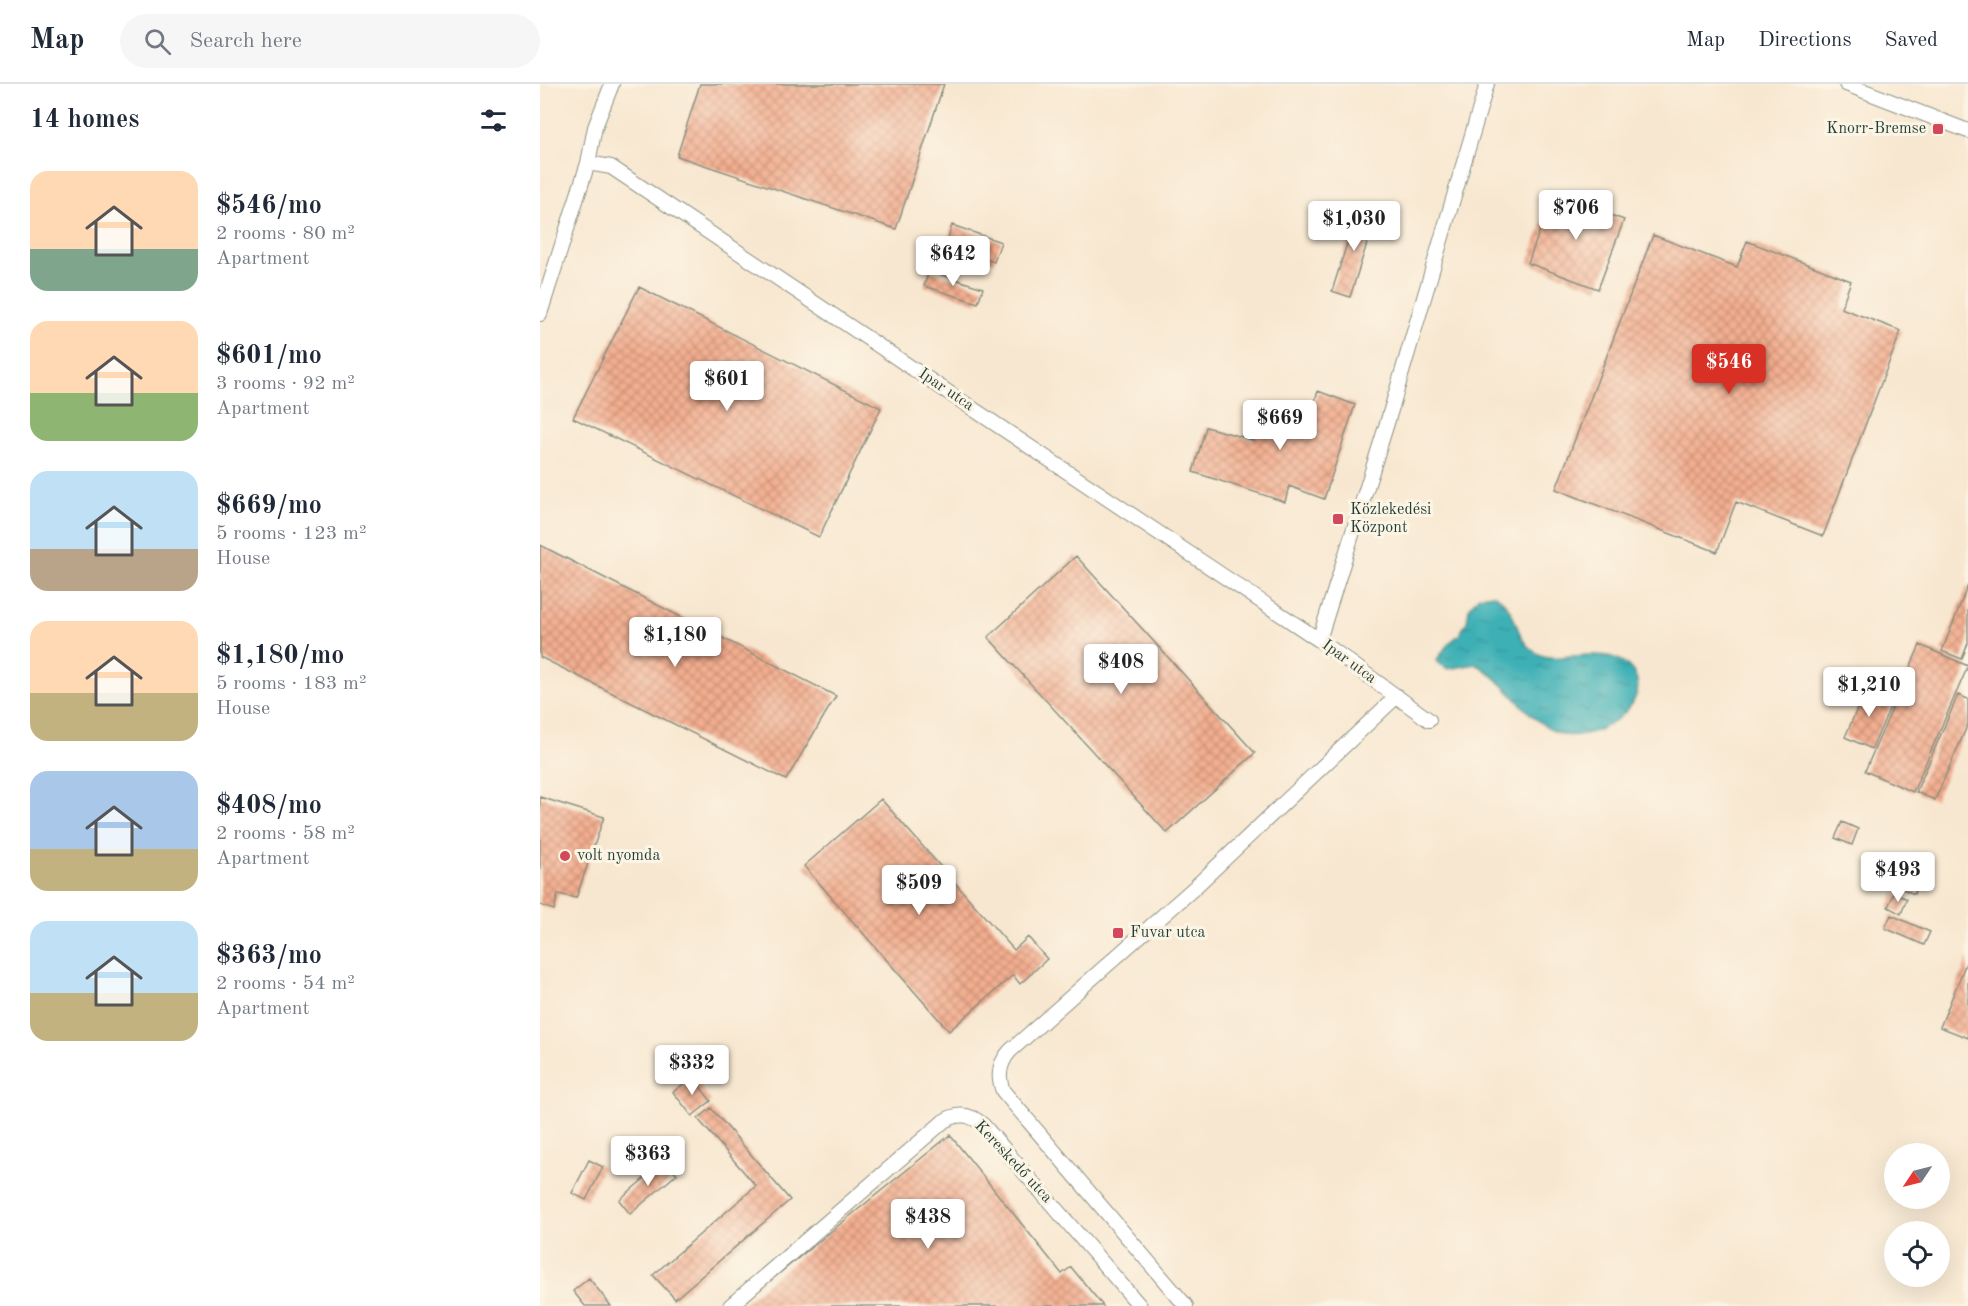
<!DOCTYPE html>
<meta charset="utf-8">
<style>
:root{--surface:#fff;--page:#f6f6f7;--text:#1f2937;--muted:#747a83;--line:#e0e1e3;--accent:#d93025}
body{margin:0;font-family:"Old Standard TT",serif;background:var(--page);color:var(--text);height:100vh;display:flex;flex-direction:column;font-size:22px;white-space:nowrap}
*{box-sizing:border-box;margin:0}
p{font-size:20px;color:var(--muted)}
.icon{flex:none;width:33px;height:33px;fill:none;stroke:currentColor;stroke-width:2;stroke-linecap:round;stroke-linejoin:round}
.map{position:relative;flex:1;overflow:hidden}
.panel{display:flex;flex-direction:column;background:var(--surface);width:540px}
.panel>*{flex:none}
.needle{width:39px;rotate:235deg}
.buttons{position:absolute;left:1344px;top:1059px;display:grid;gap:12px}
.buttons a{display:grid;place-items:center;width:66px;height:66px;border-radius:50%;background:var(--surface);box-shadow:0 6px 24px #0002;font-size:30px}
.price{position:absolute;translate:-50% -51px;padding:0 14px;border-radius:6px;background:#fff;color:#222;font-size:20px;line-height:39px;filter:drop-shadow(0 2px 3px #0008)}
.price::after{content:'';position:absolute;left:50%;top:36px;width:18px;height:14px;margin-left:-9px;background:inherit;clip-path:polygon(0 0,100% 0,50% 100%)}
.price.selected{background:var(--accent);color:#fff}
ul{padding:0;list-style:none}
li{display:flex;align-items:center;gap:18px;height:150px;padding:0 30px}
li span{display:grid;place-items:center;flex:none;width:168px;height:120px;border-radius:18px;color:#555}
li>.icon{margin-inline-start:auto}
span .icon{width:72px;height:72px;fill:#fffc;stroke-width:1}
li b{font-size:26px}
h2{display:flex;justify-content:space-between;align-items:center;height:72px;padding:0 30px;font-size:26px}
header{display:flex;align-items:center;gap:36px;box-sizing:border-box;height:84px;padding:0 30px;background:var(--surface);border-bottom:2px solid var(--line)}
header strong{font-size:28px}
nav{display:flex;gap:33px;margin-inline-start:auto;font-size:21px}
.search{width:420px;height:54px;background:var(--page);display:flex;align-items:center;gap:15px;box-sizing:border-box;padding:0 21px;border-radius:33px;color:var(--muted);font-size:22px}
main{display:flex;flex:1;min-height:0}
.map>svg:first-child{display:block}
</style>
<header>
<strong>Map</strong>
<div class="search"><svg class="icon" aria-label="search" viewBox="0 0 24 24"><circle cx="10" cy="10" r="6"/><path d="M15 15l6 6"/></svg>Search here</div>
<nav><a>Map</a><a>Directions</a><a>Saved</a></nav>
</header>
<main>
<section class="panel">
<h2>14 homes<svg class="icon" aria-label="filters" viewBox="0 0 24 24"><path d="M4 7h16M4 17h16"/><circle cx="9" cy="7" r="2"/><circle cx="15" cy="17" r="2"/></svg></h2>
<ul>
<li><span style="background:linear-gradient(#ffd9b3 65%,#7fa58c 0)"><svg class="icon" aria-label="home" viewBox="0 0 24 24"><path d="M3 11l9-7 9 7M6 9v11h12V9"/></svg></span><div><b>$546/mo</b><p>2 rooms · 80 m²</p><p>Apartment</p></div></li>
<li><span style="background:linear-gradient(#ffd9b3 60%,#8fb573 0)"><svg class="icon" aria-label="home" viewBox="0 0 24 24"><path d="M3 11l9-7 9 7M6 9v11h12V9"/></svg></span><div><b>$601/mo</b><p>3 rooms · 92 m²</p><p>Apartment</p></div></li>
<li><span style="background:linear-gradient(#bfe0f5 65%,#b9a48a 0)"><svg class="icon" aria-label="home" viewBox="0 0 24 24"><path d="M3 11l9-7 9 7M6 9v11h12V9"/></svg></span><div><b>$669/mo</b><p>5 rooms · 123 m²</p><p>House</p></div></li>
<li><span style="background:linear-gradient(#ffd9b3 60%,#c2b280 0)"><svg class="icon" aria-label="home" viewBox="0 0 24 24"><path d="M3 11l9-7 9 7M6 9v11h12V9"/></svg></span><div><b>$1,180/mo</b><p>5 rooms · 183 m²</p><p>House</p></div></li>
<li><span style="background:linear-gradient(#a9c7e8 65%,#c2b280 0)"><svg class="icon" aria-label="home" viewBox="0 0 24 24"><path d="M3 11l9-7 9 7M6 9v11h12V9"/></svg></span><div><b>$408/mo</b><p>2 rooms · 58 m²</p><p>Apartment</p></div></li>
<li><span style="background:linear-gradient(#bfe0f5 60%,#c2b280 0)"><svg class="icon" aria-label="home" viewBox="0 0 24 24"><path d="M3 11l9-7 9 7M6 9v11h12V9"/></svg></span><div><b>$363/mo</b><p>2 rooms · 54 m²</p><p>Apartment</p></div></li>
</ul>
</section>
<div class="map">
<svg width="1428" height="1222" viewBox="0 0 1428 1222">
<defs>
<pattern id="water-ripples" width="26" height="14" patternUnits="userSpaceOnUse" patternTransform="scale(1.5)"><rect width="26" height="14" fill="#3eb0b6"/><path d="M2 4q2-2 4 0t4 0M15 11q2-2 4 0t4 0" fill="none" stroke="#339095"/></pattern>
<pattern id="building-cross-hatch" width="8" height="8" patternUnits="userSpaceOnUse" patternTransform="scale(1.5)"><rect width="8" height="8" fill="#f4ae8f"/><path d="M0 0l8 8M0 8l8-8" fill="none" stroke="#c58f76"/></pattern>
</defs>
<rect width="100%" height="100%" fill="#fcf5e5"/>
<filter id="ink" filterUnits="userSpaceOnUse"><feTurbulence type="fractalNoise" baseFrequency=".0167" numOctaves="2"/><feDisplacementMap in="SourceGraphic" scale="12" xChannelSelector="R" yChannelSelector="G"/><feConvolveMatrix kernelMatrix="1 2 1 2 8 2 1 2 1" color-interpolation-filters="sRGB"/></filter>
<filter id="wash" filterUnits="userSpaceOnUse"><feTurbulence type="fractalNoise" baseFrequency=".008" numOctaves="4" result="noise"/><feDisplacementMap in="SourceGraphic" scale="24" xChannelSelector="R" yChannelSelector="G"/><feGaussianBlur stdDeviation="1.35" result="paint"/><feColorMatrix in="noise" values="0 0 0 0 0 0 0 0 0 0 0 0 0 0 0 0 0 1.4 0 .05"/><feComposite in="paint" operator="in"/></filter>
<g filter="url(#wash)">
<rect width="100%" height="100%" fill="#f8e7d0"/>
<!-- water -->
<path fill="url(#water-ripples)" stroke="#2e7675" stroke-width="1.5" d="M953 510C957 513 962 515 964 518 980 535 975 562 1003 572 1009 574 1015 573 1021 573 1044 572 1073 565 1090 584 1121 617 1051 665 1016 648 984 633 967 597 936 580L908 585 896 577 908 560 919 551 927 538 929 524 939 512Z"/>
<g id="blocks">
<!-- building -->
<path fill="url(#building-cross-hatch)" d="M160 0H404L356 145 137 72Z
M1013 110 1084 136 1058 205 988 179Z
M819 122 837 128 810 213 792 207Z
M412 141 461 158 454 178 406 161Z
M1113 151 1197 183 1207 157 1311 197 1301 224 1361 247 1283 452 1196 418 1177 468 1016 405Z
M389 187 443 204 438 219 384 202Z
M99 203 341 324 279 453 33 334Z
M778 307 815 321 784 415 749 402 745 418 653 388 666 343 713 356 725 324 768 338Z
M0 461 296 612 246 696 0 573Z
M536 472 715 669 627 749 448 553Z
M1428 501V559L1422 575 1402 567Z
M1380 561 1428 582 1373 708 1325 687Z
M1326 604 1353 616 1332 665 1305 653Z
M1418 611 1428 615V640L1395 716 1376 708Z
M0 713 64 733 36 814 18 810 14 826 0 821Z
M341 715 474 866 488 853 507 875 480 900 473 891 409 947 264 782Z
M1302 738 1318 745 1312 761 1295 754Z
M1366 773 1386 782 1374 810 1354 801Z
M1354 809 1367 815 1361 830 1348 823Z
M1351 831 1390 848 1384 861 1345 844Z
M1428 874V954L1400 943Z
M153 993 171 1017 152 1032 133 1008Z
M171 1024 250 1116 135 1215 113 1191 216 1102 158 1035Z
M410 1051 522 1190 531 1183 563 1222H199Z
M49 1076 63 1083 46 1116 32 1109Z
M125 1077 137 1090 90 1130 79 1116Z
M49 1194 71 1222H45L33 1207Z"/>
</g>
</g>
<g filter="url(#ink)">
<use href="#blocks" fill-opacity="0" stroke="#8c9282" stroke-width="1.5"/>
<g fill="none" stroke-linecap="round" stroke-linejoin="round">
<defs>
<path id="minor" d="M1306 0 1428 47
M48 79 71 83 779 556 889 636
M0 230 48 79 55 43 72 0
M779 556 848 336 947 0
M190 1222 404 1037C419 1028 431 1030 444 1042L600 1222
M646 1222 463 1007C457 992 459 979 470 967L654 804 857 612"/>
</defs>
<!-- minor casing -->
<use href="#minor" stroke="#8c9282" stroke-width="16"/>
<!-- minor -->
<use href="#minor" stroke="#fff" stroke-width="14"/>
</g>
</g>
<!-- markers -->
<g fill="#d1495b" stroke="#fcf5e5" stroke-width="2">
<rect x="1392" y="39" width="12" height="12" rx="3"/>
<rect x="792" y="429" width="12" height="12" rx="3"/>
<circle cx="25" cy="772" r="6"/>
<rect x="572" y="843" width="12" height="12" rx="3"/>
</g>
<g text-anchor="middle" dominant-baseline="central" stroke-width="6" stroke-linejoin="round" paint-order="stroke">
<!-- poi labels -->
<g font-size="16" fill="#1f3d34" stroke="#fcf5e5" text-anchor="start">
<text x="1386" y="45" text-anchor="end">Knorr-Bremse</text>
<text x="810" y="426">Közlekedési<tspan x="810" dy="18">Központ</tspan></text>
<text x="37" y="772">volt nyomda</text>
<text x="590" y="849">Fuvar utca</text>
</g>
<!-- street labels -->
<g font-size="16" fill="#1f3d34" stroke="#fcf5e5">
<text transform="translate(406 306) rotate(34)">Ipar utca</text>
<text transform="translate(809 578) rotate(36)">Ipar utca</text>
<text transform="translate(473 1078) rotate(47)">Kereskedő utca</text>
</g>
</g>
</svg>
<div class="buttons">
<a><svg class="needle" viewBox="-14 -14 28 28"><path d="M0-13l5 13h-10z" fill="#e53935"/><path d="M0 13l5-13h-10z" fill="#747a83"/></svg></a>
<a><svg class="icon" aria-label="locate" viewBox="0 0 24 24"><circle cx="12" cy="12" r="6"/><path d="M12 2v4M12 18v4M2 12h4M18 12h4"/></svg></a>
</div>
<b class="price" style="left:1036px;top:157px">$706</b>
<b class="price" style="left:814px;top:168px">$1,030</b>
<b class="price" style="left:413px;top:203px">$642</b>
<b class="price selected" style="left:1189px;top:311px">$546</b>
<b class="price" style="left:187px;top:328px">$601</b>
<b class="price" style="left:740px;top:367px">$669</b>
<b class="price" style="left:135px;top:584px">$1,180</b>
<b class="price" style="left:581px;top:611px">$408</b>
<b class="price" style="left:1329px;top:634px">$1,210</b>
<b class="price" style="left:1358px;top:819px">$493</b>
<b class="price" style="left:379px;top:832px">$509</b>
<b class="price" style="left:152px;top:1012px">$332</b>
<b class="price" style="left:108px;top:1103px">$363</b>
<b class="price" style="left:388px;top:1166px">$438</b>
</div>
</main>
